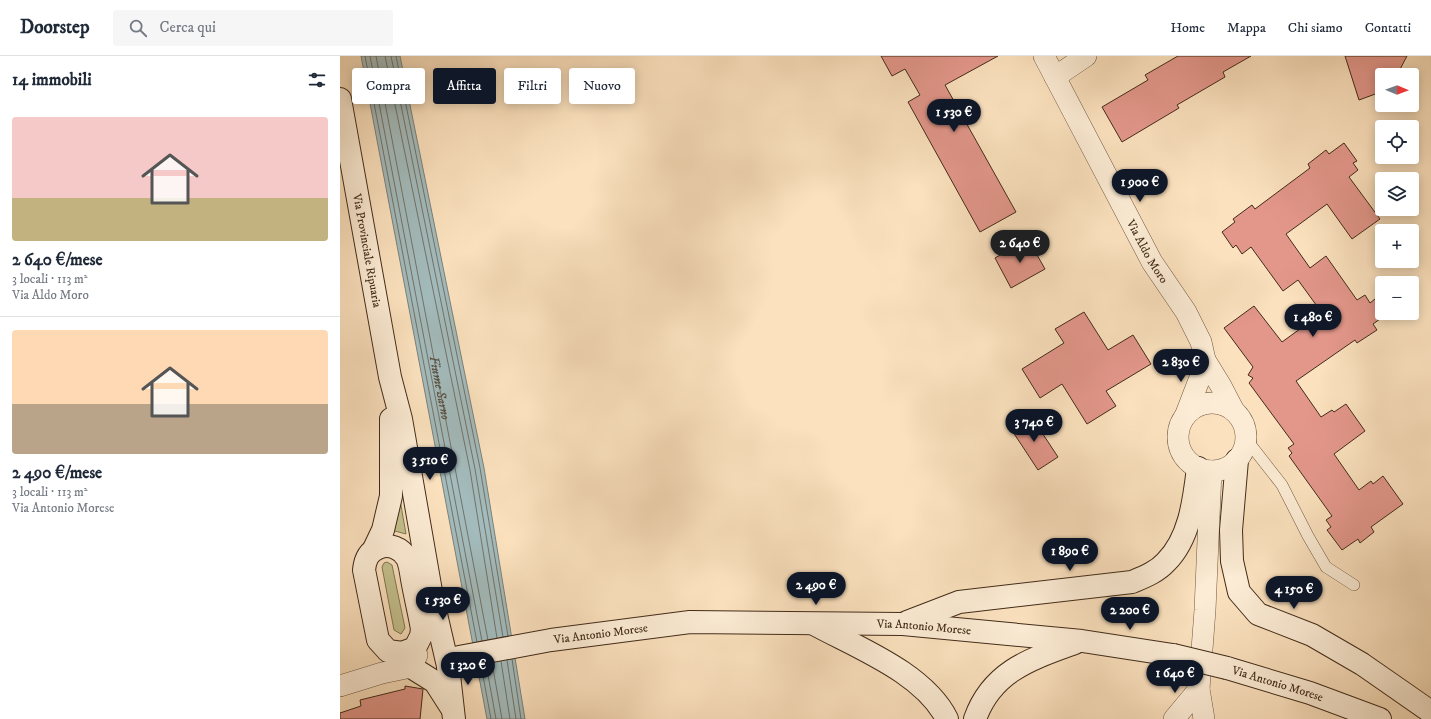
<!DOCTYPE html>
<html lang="it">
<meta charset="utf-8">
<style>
:root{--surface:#fff;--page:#f6f6f7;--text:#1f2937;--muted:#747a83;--line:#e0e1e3;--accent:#111827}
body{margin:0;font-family:"IM FELL DW Pica",serif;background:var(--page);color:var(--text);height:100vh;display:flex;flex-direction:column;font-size:15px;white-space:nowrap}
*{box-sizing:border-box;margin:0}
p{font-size:13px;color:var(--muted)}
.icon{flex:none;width:22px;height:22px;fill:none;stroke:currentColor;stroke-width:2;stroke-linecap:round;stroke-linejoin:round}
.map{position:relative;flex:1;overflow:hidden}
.panel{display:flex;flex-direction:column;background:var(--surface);width:340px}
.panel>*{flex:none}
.guide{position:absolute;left:12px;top:12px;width:380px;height:36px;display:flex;gap:8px}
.needle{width:26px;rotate:91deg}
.controls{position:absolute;left:1035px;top:12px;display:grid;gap:8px}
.controls a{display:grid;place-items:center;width:44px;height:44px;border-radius:4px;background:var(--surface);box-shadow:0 2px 10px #0003;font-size:20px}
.price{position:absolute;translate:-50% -34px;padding:0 9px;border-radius:14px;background:var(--accent);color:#fff;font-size:13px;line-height:26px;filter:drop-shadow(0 1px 2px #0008)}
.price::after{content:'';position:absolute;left:50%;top:24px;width:12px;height:9px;margin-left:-6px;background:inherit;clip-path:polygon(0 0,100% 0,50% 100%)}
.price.active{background:#222;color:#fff}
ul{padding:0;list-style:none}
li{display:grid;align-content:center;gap:8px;height:212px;padding:0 12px}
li+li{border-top:1px solid var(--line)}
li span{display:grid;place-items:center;height:124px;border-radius:4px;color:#555}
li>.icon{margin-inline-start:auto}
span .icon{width:72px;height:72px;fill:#fffc;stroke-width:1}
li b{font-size:17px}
h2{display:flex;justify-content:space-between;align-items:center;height:48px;padding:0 12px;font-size:17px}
.chip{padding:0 14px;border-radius:4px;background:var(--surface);box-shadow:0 2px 10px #0003;font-size:14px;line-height:36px}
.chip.active{background:var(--accent);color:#fff}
header{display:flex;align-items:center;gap:24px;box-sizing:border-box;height:56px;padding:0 20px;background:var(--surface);border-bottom:1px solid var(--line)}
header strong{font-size:19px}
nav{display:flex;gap:22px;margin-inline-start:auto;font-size:14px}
.search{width:280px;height:36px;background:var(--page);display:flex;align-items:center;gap:10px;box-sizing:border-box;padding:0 14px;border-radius:4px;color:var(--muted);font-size:15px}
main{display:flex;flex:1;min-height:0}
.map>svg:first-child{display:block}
</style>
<header>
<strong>Doorstep</strong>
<div class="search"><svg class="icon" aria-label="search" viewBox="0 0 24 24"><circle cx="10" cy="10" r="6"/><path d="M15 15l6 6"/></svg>Cerca qui</div>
<nav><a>Home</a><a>Mappa</a><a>Chi siamo</a><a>Contatti</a></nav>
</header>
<main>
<section class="panel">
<h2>14 immobili<svg class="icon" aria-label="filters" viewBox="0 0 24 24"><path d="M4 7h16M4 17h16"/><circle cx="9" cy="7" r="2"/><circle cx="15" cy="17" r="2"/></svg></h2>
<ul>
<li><span style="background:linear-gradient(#f6c9c9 65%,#c2b280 0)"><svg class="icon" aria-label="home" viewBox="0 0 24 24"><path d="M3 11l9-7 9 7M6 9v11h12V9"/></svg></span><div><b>2 640 €/mese</b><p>3 locali · 113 m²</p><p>Via Aldo Moro</p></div></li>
<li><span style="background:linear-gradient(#ffd9b3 60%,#b9a48a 0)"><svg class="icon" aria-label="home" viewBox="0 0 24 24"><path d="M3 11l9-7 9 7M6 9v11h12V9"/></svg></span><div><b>2 490 €/mese</b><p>3 locali · 113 m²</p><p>Via Antonio Morese</p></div></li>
</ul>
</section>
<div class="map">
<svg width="1091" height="663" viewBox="0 0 1091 663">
<rect width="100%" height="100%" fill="#fbe1be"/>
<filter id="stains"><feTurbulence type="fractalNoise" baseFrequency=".005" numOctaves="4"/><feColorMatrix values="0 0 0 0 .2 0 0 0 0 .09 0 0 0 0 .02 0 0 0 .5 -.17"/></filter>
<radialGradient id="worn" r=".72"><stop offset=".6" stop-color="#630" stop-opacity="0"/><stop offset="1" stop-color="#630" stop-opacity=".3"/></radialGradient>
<!-- green -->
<path fill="#c4c18e" stroke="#837654" d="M59 438 66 478 51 474Z
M47 506 52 509 65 572 61 578 54 574 42 511 44 507Z"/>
<!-- water -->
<path fill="#a3bbbc" stroke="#7c817b" d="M21 0H60L144 412 185 663H147Z"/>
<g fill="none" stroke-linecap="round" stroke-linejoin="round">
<!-- shore -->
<g stroke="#72736a" stroke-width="1">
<path d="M25 0 137 586"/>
<path d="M30 0 142 585"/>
<path id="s1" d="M36 0 148 584"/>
<path d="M45 0 130 414 157 582"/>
<path d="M51 0 135 413 163 581"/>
<path d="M56 0 140 412 168 580"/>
<path d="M172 603 181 663"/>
<path d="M167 604 176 663"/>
<path d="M161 605 170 663"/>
<path d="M152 607 162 663"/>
<path d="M146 608 156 663"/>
<path d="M141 609 151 663"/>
</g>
</g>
<!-- building -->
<path fill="#e3978b" stroke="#422b19" d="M541 0H658L605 29 676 156 640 176 568 46 580 39 565 13 552 20Z
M838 0H911L883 16 885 21 837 49 839 52 782 86 762 51 808 24 805 19Z
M1005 0H1067L1057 19H1042V45L1038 37 1019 44Z
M1004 87 1017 105 1013 107 1018 114 1009 121 1040 163 1012 183 987 148 946 178 970 212 986 200 1017 244 1025 239 1030 247 1035 243 1042 252V257L1047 258 1033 268 1037 274 1017 287 1015 284 956 325 981 361 992 354 994 356 1006 348 1025 375 994 398 1019 434 1031 425 1033 428 1043 420 1063 448 1031 471 1034 476 1020 487 1018 483 1002 494 987 474 991 471 986 464 992 460 949 400 952 397 948 392 954 388 909 327 913 322 908 319 913 311 884 272 914 250 942 286 982 257 958 224 943 235 911 191 902 198 896 189 893 192 882 176 895 166 893 163 912 149 915 153 970 112 968 108 986 94 989 98Z
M688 183 705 213 671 232 655 202Z
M744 256 768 294 793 279 811 308 766 335 776 350 747 368 722 328 700 342 682 313 724 287 715 273Z
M691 360 718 401 698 414 671 373Z
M65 630 83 633 80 663H0V657L21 650 20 644 65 633Z"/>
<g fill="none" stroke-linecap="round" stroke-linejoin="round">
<defs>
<path id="lane" d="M906 383 942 429 968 480 986 511 1014 529"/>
<g id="street">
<path id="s2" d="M704 0 812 206 846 256 861 286 865 304 861 319 846 358"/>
<path d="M715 21 746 0"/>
<path d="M865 304 881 330 894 355"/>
<circle cx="872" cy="381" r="34"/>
<path d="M0 630 42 617 71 611 77 599"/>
<path d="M834 663 859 633"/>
<path d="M864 663 859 633 865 554 871 415"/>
</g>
<g id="secondary">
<path id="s3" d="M0 43 50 321 61 363 92 541 108 610 114 663"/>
<path d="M897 404 891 474 892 505 899 536 918 558 972 579 1022 608 1091 656"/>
<path d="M34 493 43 474 51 440V363"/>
<path d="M567 566 619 546 792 526C804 521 817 516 826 506 850 482 854 444 858 412"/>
<path d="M474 568C518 592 584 617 607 663"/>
<path d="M81 580 82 573C79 556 75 540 72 523 71 517 70 508 67 502 61 492 49 487 38 492 28 496 25 504 24 514L38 584 48 595 62 597 75 592 81 580 92 543"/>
<path d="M54 597 71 611 95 626 111 651"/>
<path id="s4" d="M108 610 119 601 211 584 350 566 563 568 742 585 833 599"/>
<path id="s5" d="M887 612 970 637 1040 663"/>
<path d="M635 663C652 615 691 603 735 587"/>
</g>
</defs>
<!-- lane casing -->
<use href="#lane" stroke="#705842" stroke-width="12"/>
<!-- street casing -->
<use href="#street" stroke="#705842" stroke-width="22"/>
<!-- secondary casing -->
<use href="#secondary" stroke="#422b19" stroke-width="24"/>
<!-- lane -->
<use href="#lane" stroke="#fcecd5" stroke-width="11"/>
<!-- street -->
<use href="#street" stroke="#fcecd5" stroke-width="21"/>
<!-- secondary -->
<use href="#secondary" stroke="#fcecd5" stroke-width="22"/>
<defs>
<path id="secondary-bridge" d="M833 599 887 612"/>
</defs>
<!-- secondary-bridge casing -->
<use href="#secondary-bridge" stroke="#422b19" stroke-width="24" stroke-linecap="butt"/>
<!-- secondary-bridge -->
<use href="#secondary-bridge" stroke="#fcecd5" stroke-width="22"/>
</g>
<g text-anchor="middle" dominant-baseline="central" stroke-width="3.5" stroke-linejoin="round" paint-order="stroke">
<!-- street labels -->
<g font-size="12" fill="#422b19" stroke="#fcecd5">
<text stroke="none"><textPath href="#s3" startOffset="154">Via Provinciale Ripuaria</textPath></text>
<text stroke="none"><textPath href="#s2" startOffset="221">Via Aldo Moro</textPath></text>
<text stroke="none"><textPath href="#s4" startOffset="482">Via Antonio Morese</textPath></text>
<text stroke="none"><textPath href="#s4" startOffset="158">Via Antonio Morese</textPath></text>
<text stroke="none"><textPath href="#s5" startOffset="53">Via Antonio Morese</textPath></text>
</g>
<!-- water labels -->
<g font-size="13" font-style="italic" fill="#5a4f42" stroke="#fcecd5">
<text stroke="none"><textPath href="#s1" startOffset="338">Fiume Sarno</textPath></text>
</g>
</g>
<rect width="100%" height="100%" filter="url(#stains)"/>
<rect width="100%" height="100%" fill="url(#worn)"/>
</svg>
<div class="controls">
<a><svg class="needle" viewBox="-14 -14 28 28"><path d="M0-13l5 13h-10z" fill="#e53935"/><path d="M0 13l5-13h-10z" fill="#747a83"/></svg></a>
<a><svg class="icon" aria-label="locate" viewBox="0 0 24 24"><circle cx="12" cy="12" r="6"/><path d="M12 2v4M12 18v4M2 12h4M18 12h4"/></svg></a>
<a><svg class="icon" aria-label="layers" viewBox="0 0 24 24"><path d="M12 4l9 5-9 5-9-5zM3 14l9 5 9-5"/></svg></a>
<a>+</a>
<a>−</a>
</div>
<b class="price" style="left:614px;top:77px">1 530 €</b>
<b class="price" style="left:800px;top:147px">1 900 €</b>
<b class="price active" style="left:680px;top:208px">2 640 €</b>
<b class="price" style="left:973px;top:282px">1 480 €</b>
<b class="price" style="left:841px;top:327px">2 830 €</b>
<b class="price" style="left:694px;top:387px">3 740 €</b>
<b class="price" style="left:90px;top:425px">3 510 €</b>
<b class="price" style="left:730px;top:516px">1 890 €</b>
<b class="price" style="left:476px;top:550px">2 490 €</b>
<b class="price" style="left:954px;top:554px">4 150 €</b>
<b class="price" style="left:103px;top:565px">1 530 €</b>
<b class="price" style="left:790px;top:575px">2 200 €</b>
<b class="price" style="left:128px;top:630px">1 320 €</b>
<b class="price" style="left:835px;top:638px">1 640 €</b>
<div class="guide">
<a class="chip">Compra</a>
<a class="chip active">Affitta</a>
<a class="chip">Filtri</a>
<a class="chip">Nuovo</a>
</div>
</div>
</main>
